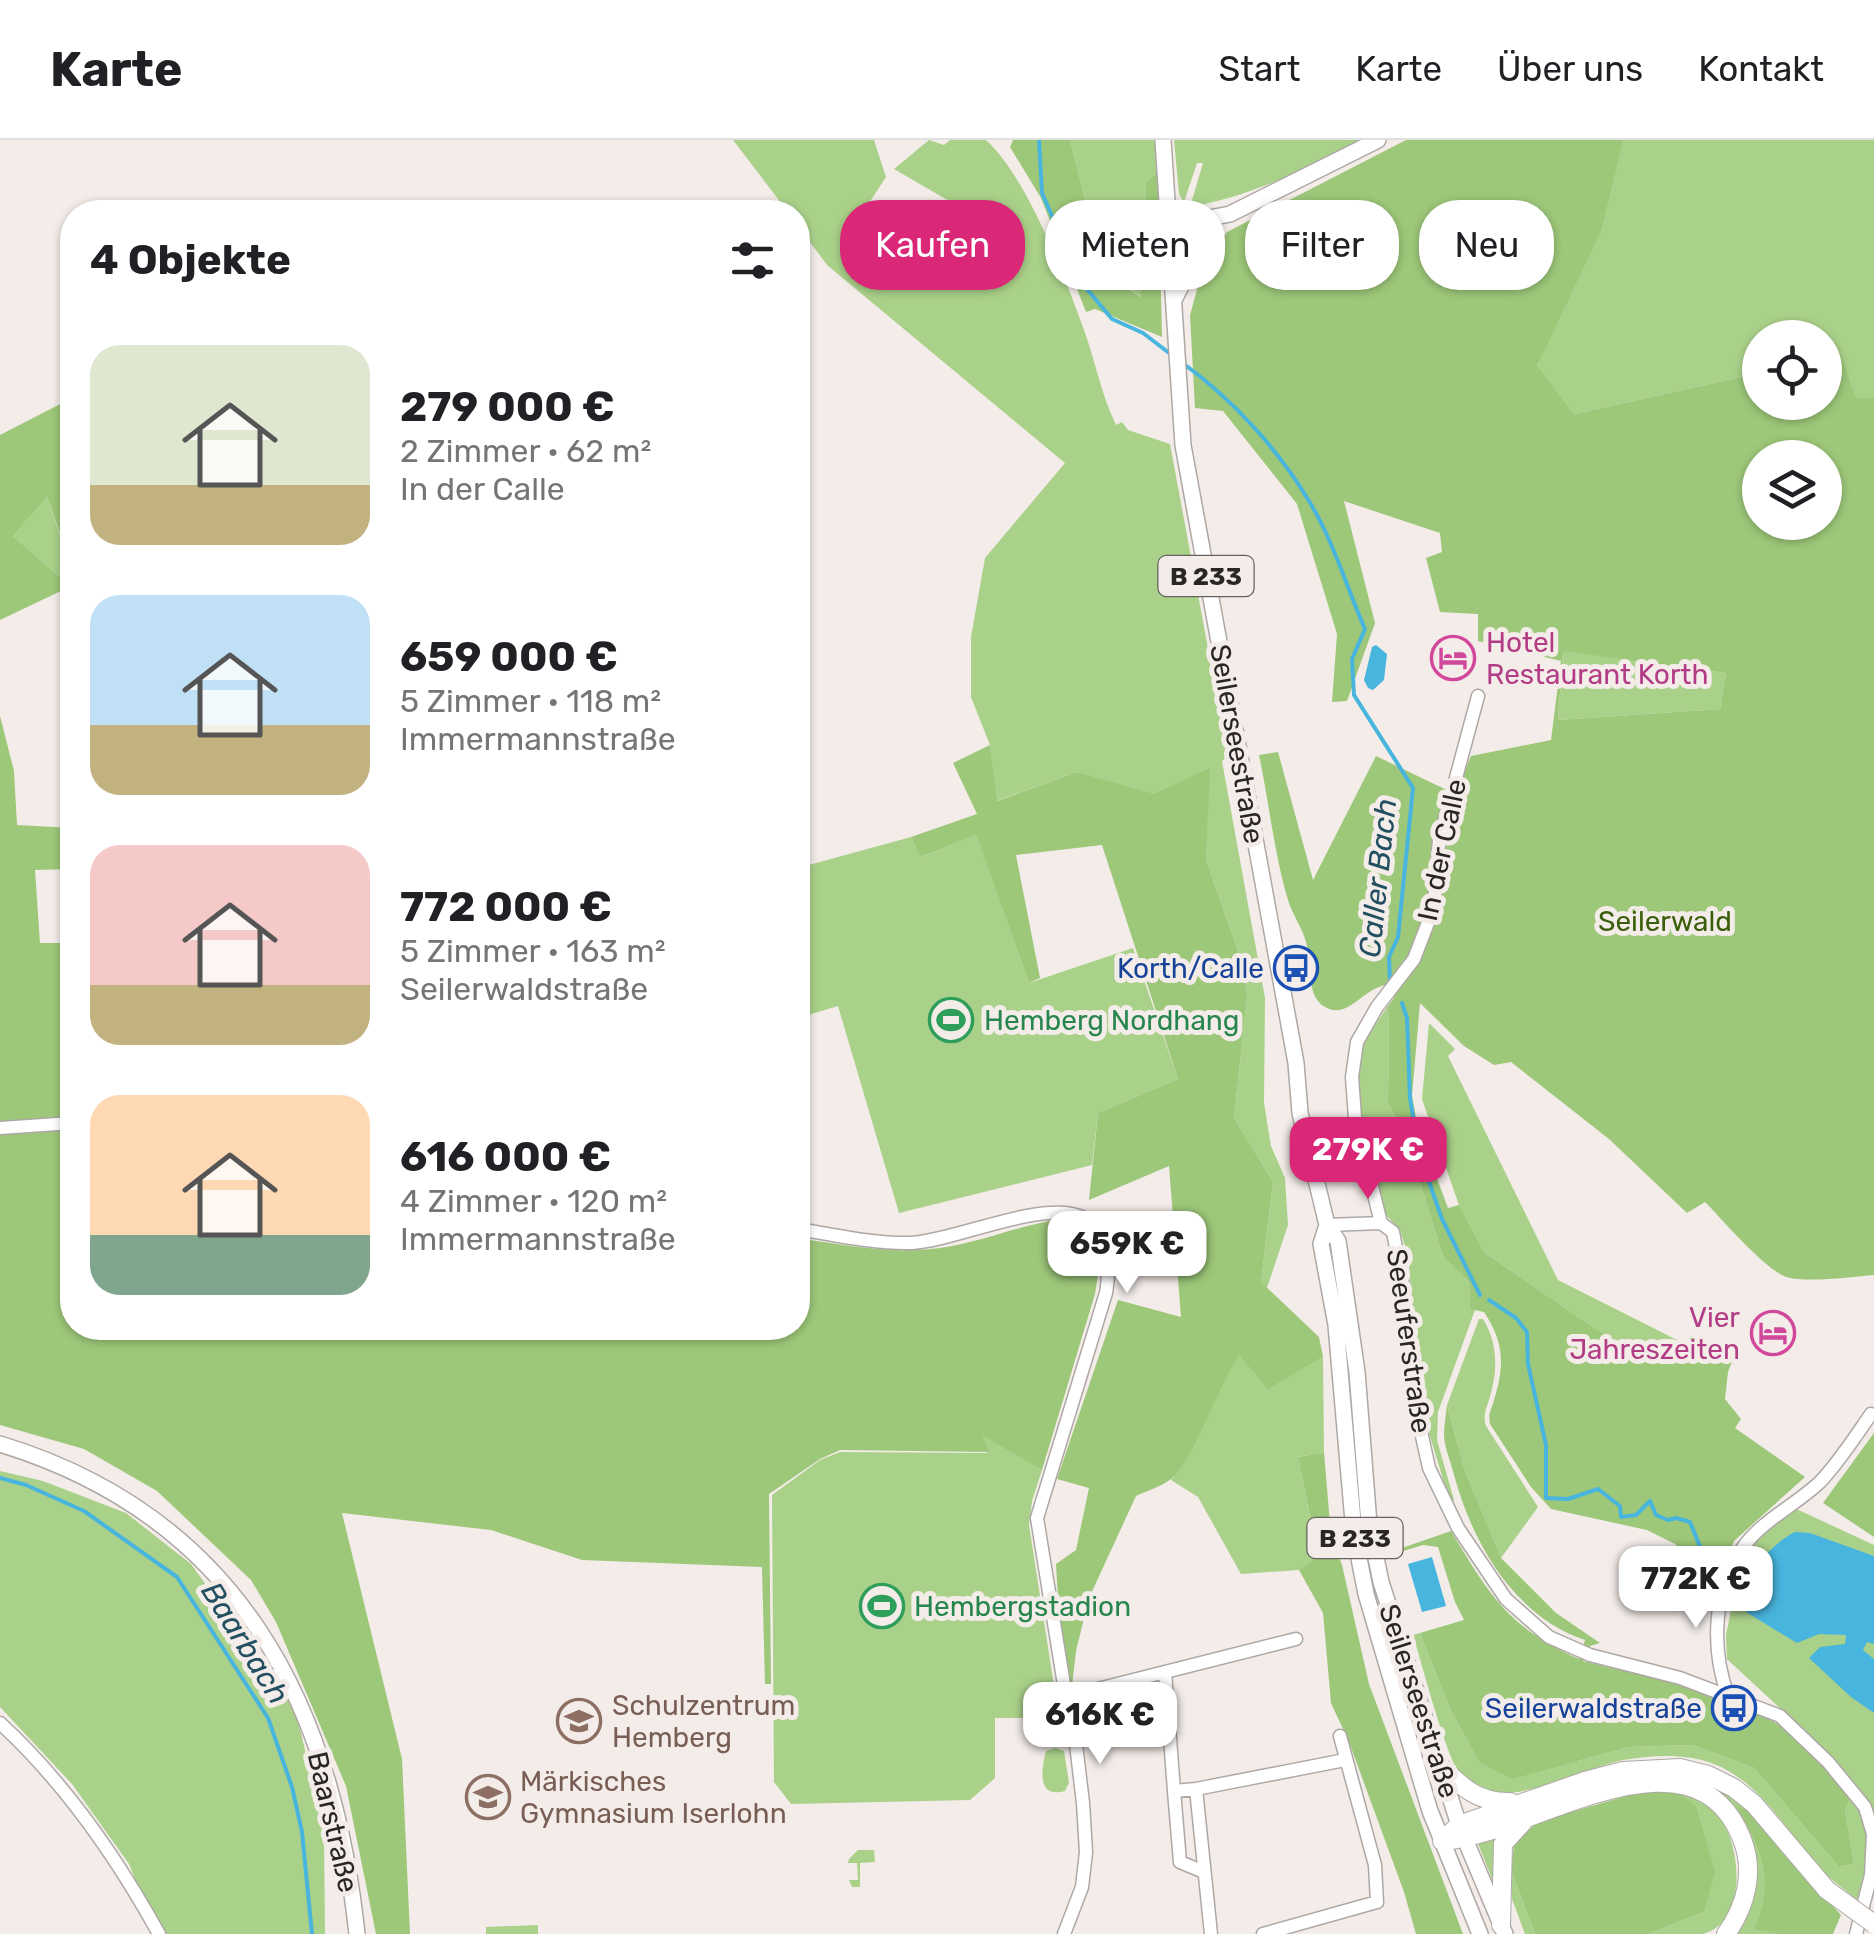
<!DOCTYPE html>
<html lang="de">
<meta charset="utf-8">
<style>
:root{--surface:#fff;--page:#f2f2f2;--text:#202124;--muted:#757577;--line:#e0e0e0;--accent:#db2777}
body{margin:0;font-family:Rubik,sans-serif;background:var(--page);color:var(--text);height:100vh;display:flex;flex-direction:column;font-size:38px;white-space:nowrap}
*{box-sizing:border-box;margin:0}
p{font-size:32px;color:var(--muted)}
.icon{flex:none;width:55px;height:55px;fill:none;stroke:currentColor;stroke-width:2;stroke-linecap:round;stroke-linejoin:round}
.map{position:relative;flex:1;overflow:hidden}
.panel{position:absolute;left:60px;top:60px;width:750px;height:1140px;display:flex;flex-direction:column;background:var(--surface);border-radius:40px;box-shadow:0 2px 8px #0004}
.panel>*{flex:none}
.banner{position:absolute;left:840px;top:60px;width:882px;height:90px;display:flex;gap:20px}
.controls{position:absolute;left:1742px;top:180px;display:grid;gap:20px}
.controls a{display:grid;place-items:center;width:100px;height:100px;border-radius:50%;background:var(--surface);box-shadow:0 2px 8px #0004;font-size:50px}
.price{position:absolute;translate:-50% -85px;padding:0 22px;border-radius:20px;background:#fff;color:#222;font-size:32px;line-height:65px;filter:drop-shadow(0 2px 5px #0008)}
.price::after{content:'';position:absolute;left:50%;top:60px;width:30px;height:22px;margin-left:-15px;background:inherit;clip-path:polygon(0 0,100% 0,50% 100%)}
.price.on{background:var(--accent);color:#fff}
ul{padding:0;list-style:none}
li{display:flex;align-items:center;gap:30px;height:250px;padding:0 30px}
li span{display:grid;place-items:center;flex:none;width:280px;height:200px;border-radius:30px;color:#555}
li>.icon{margin-inline-start:auto}
span .icon{width:120px;height:120px;fill:#fffc;stroke-width:1}
li b{font-size:42px}
h2{display:flex;justify-content:space-between;align-items:center;height:120px;padding:0 30px;font-size:42px}
.pill{padding:0 35px;border-radius:40px;background:var(--surface);box-shadow:0 2px 8px #0004;font-size:35px;line-height:90px}
.pill.on{background:var(--accent);color:#fff}
header{display:flex;align-items:center;gap:60px;box-sizing:border-box;height:140px;padding:0 50px;background:var(--surface);border-bottom:2px solid var(--line)}
header strong{font-size:48px}
nav{display:flex;gap:55px;margin-inline-start:auto;font-size:35px}
.map>svg:first-child{display:block}
</style>
<header>
<strong>Karte</strong>
<nav><a>Start</a><a>Karte</a><a>Über uns</a><a>Kontakt</a></nav>
</header>
<div class="map">
<svg width="1874" height="1794" viewBox="0 0 1874 1794">
<rect width="100%" height="100%" fill="#f3ece8"/>
<!-- green -->
<path fill="#aad18a" d="M733 0H874L886 37 869 63 931 97 949 61 894 29 929 0 944 5 950 0H986C1027 37 1065 137 1084 190 1096 223 1101 254 1116 285L1122 282 1128 290 1170 304 1228 616 1222 621 1265 858 1264 963 1271 1006 1285 1038 1288 1085 1267 1148 1261 1142 1273 1042 1234 978 1247 857 1243 825 1206 720 1209 629 1154 655 1077 632 996 661 990 605 971 557V497L985 418 1065 323 827 125 798 86V72H788Z
M1070 0H1156L1158 32 1146 42 1142 157 1115 140 1099 117Z
M1174 0H1361C1302 30 1256 55 1190 67L1203 23H1197L1184 62 1179 54Z
M1617 0H1874V258L1856 259 1841 216 1825 219V198H1760V233L1574 274 1537 227Z
M47 357 65 410 72 408V441L67 443 13 396Z
M1563 510 1726 533 1720 569 1558 580Z
M976 693 1029 843 1133 808 1178 939 1098 973 1092 1025 899 1073 838 866 798 878V728L911 697 922 717Z
M1387 867 1389 870 1388 964 1404 990 1443 1117 1469 1142 1470 1168 1475 1170 1438 1272 1437 1300 1454 1360 1450 1362 1422 1270 1408 1116 1400 1090 1385 1074 1360 979 1357 938 1362 905Z
M1429 883 1455 909 1448 916 1558 1140 1683 1203 1660 1221 1596 1189 1485 1113 1459 1065 1422 959Z
M1479 1179H1483C1497 1202 1498 1227 1491 1253 1488 1266 1482 1273 1486 1286L1538 1367 1501 1418 1464 1328 1447 1265Z
M1239 1214 1268 1248 1323 1217 1324 1312 1298 1317 1318 1418 1299 1430 1241 1434 1198 1357 1171 1340C1200 1301 1212 1254 1239 1214Z
M980 1294 999 1302 1042 1330 1032 1361 1029 1385 1059 1578H995V1638L970 1660 791 1664 774 1642 772 1355 820 1320 840 1312 987 1313Z
M0 1331 43 1341 126 1373 191 1424 296 1571 324 1693 325 1794H158L129 1724 72 1644 0 1567Z
M1790 1366 1874 1405V1679L1860 1654 1814 1600 1727 1519 1726 1495 1744 1406Z
M1420 1493 1450 1569 1479 1622 1578 1621 1629 1607 1693 1605 1754 1628 1839 1727 1854 1724 1845 1669 1852 1656C1873 1696 1870 1718 1857 1760 1846 1750 1832 1741 1822 1730 1787 1694 1764 1644 1714 1624 1686 1613 1652 1615 1623 1620 1583 1628 1496 1677 1463 1640 1447 1621 1422 1524 1413 1495Z
M1055 1608 1064 1611 1069 1643 1065 1651C1037 1659 1041 1630 1046 1611Z
M1688 1639 1711 1641 1760 1677 1737 1666C1760 1710 1777 1741 1755 1788L1778 1794H1732L1750 1711Z
M1677 1652C1693 1657 1706 1661 1717 1674 1742 1702 1749 1784 1702 1794 1686 1794 1665 1794 1648 1794L1704 1772Z
M1500 1692 1494 1744 1477 1701Z
M858 1710H874L875 1722 860 1723V1747H852L849 1740H858L857 1723H848L849 1719Z
M1511 1730 1535 1794H1525L1512 1759Z
M538 1785V1794H486V1787Z"/>
<!-- forest -->
<path fill="#9dc779" fill-rule="evenodd" d="M1013 0H1070L1099 116 1115 140 1141 157 1146 42 1158 32 1162 197 1095 169 1086 172 1041 58 1010 7Z
M1406 0H1623L1601 91 1537 226 1574 274 1760 233V262H1825V219L1841 215 1856 258H1874V1135C1853 1137 1806 1143 1787 1137 1766 1131 1722 1079 1705 1062L1687 1073 1609 999 1511 922 1494 925 1464 906 1420 863 1412 956 1418 988 1448 1068 1459 1065 1485 1113 1596 1189 1660 1221 1689 1197 1737 1208 1728 1232 1725 1259 1741 1279 1735 1288 1805 1337 1734 1401 1720 1435H1705L1675 1404 1647 1390 1551 1369 1531 1347 1490 1284C1488 1274 1491 1270 1494 1260 1505 1225 1504 1202 1484 1172L1470 1169 1469 1142 1443 1117 1404 990 1388 964 1389 871 1387 867 1394 858 1386 845C1362 849 1348 880 1325 867 1305 856 1312 821 1306 802 1302 787 1292 774 1288 760 1274 713 1269 662 1259 615L1278 612 1313 740 1376 616 1455 654 1471 616 1551 600 1561 521 1478 501V474L1440 472 1426 418 1442 412 1440 393 1344 361 1375 483 1347 561 1332 562 1337 494 1297 364 1223 271 1195 268 1190 175 1204 124 1227 92ZM1760 318H1825V382H1760ZM1563 511 1726 533 1720 569 1558 580Z
M72 258V408L66 410 47 357 13 396 67 443 72 441V466L63 450 0 480V295Z
M0 576 14 631 17 685 72 688V729L35 730 40 803H72V1188H798V1098C850 1106 899 1116 952 1106 985 1100 1017 1087 1050 1081L1071 1090 1090 1111 1099 1128 1095 1154 1042 1330 982 1295 989 1312 840 1310 820 1319 769 1354 771 1544H765L762 1427 582 1420 491 1390 342 1373 402 1619 410 1794H376L346 1646 276 1482 251 1440 157 1351 84 1309 0 1285Z
M990 605 997 661 1077 632 1154 654 1210 628 1206 720 1243 825 1247 857 1234 978 1273 1042 1261 1142 1319 1197 1323 1217 1268 1249 1239 1215C1218 1246 1195 1318 1171 1339 1162 1346 1147 1351 1136 1356L1089 1458 1076 1511 1071 1555 1061 1513 1056 1424 1076 1410 1089 1348 1057 1339 1118 1160 1181 1177 1169 1026 1089 1060 1098 973 1178 939 1102 705 1016 715 1040 838 1029 843 976 694 921 717 911 697 977 674 953 623Z
M1447 1265 1464 1328 1501 1418 1556 1473 1600 1503 1590 1506 1583 1521C1647 1537 1716 1550 1774 1582 1804 1598 1829 1631 1852 1656L1845 1669 1854 1724 1839 1727 1754 1628 1693 1605 1629 1607 1512 1639 1479 1622 1450 1569 1420 1493 1464 1480 1455 1462 1438 1407 1423 1405 1400 1412 1399 1409 1451 1391C1490 1456 1508 1487 1579 1519L1585 1500C1514 1476 1473 1404 1454 1335 1451 1323 1445 1309 1444 1296 1444 1286 1446 1275 1447 1265Z
M1874 1293V1397L1823 1363Z
M1324 1312 1331 1396 1342 1425 1369 1544 1463 1794H1416L1404 1752 1349 1602 1331 1563 1323 1473 1299 1430 1318 1417 1298 1317Z
M1650 1649 1677 1652 1696 1666 1715 1732 1704 1772 1648 1794H1535L1511 1730 1514 1705 1537 1682Z
M1736 1665 1760 1677 1791 1722 1841 1775 1833 1794H1778L1754 1789C1777 1741 1760 1709 1736 1665Z"/>
<!-- water -->
<path fill="#48b5de" d="M1376 505 1387 514 1384 540 1373 550 1368 548 1364 540 1372 507Z
M1795 1392 1810 1393 1874 1416V1504L1867 1502 1863 1510 1874 1519V1573L1851 1557 1809 1518 1820 1507 1845 1504 1846 1495 1819 1494 1797 1503 1746 1472C1732 1444 1772 1403 1795 1392Z
M1432 1417 1446 1466 1422 1472 1408 1424Z"/>
<g fill="none" stroke-linecap="round" stroke-linejoin="round">
<!-- stream -->
<path stroke="#48b5de" stroke-width="4" d="M1039 0 1042 53 1081 142 1112 179 1143 193 1173 216
M1184 224C1233 260 1278 309 1309 361 1333 400 1347 448 1365 489L1352 519 1354 555 1413 648 1398 797 1389 817 1390 841
M1402 863 1407 878 1410 958 1419 1013 1442 1079 1480 1155
M1489 1160 1516 1178 1527 1192 1528 1224 1546 1305V1358L1568 1359 1598 1349 1620 1366 1621 1377 1636 1375 1650 1361 1656 1375 1668 1380 1676 1378 1690 1382 1705 1419 1713 1426
M0 1338 26 1345 84 1371 177 1437 268 1578 292 1647 302 1692 312 1794"/>
<defs>
<path id="minor" d="M0 988 72 983
M1381 1083 1355 978 1352 937 1357 902 1377 867 1414 819 1434 767 1439 701 1478 556
M1327 1085 1381 1083 1393 1092 1404 1150 1411 1245 1420 1287 1429 1328 1458 1388 1506 1459 1549 1497 1590 1515 1680 1538 1780 1576 1828 1622 1865 1667 1873 1694 1871 1735 1856 1794
M798 1089C834 1095 874 1104 912 1103 979 1099 1129 1012 1106 1153L1037 1378 1066 1557 1075 1596 1083 1663 1086 1712 1082 1747 1064 1794
M1165 1532 1174 1651 1196 1649 1211 1794
M1727 1553C1711 1507 1713 1447 1744 1406 1763 1380 1797 1364 1820 1342 1839 1322 1855 1297 1871 1274
M1066 1557 1296 1499
M0 1583C64 1642 117 1718 159 1794
M1196 1649 1345 1620
M1174 1651 1180 1722 1204 1732
M1263 1794 1377 1762 1375 1725 1340 1596"/>
<path id="major" d="M1163 0 1183 305 1296 923 1300 973 1327 1085 1338 1101 1357 1232 1369 1384 1381 1442 1459 1685 1505 1794
M1168 86 1230 74 1378 0
M1175 158 1215 79
M1327 1085 1321 1104 1336 1185 1354 1393 1366 1454 1430 1671 1480 1794
M0 1304C236 1376 332 1560 357 1794"/>
<path id="highway" d="M1438 1624C1461 1646 1477 1663 1510 1662
M1442 1701 1459 1685 1585 1641 1623 1631 1680 1628 1708 1635 1734 1648 1754 1664 1827 1750
M1442 1701C1526 1697 1692 1573 1742 1699 1755 1732 1746 1766 1726 1794
M1501 1785 1503 1704 1523 1682"/>
</defs>
<!-- minor casing -->
<use href="#minor" stroke="#aea8a4" stroke-width="15"/>
<!-- major casing -->
<use href="#major" stroke="#aea8a4" stroke-width="18"/>
<!-- highway casing -->
<use href="#highway" stroke="#aea8a4" stroke-width="20"/>
<!-- minor -->
<use href="#minor" stroke="#fff" stroke-width="12"/>
<!-- major -->
<use href="#major" stroke="#fff" stroke-width="15"/>
<!-- highway -->
<use href="#highway" stroke="#fff" stroke-width="18"/>
<defs>
<path id="highway-bridge" d="M1827 1750 1874 1784"/>
</defs>
<!-- highway-bridge casing -->
<use href="#highway-bridge" stroke="#aea8a4" stroke-width="20" stroke-linecap="butt"/>
<!-- highway-bridge -->
<use href="#highway-bridge" stroke="#fff" stroke-width="18"/>
</g>
<!-- icons -->
<defs>
<symbol id="hotel-ring" viewBox="-11 -11 22 22"><circle r="9.5" fill="#f3ece8" stroke="#d1479c" stroke-width="1.5"/><path d="M-6-4.5h1.5V1H6V5H4.5V3h-9V5H-6ZM-4 0a1.8 1.8 0 1 1 3.6 0ZM.5 0V-2.5h3Q6-2.5 6 0Z" fill="#d1479c"/></symbol>
<symbol id="bus-ring" viewBox="-11 -11 22 22"><circle r="9.5" fill="#f3ece8" stroke="#1a4fb4" stroke-width="1.5"/><path d="M-5-6H5V4H4V6H2V4H-2V6H-4V4H-5ZM-3.5-4V0h7V-4ZM-3.5 1.2v1.5H-2V1.2ZM2 1.2v1.5H3.5V1.2Z" fill="#1a4fb4"/></symbol>
<symbol id="stadium-ring" viewBox="-11 -11 22 22"><circle r="9.5" fill="#f3ece8" stroke="#2e9e5b" stroke-width="1.5"/><path d="M0-5a6.5 5 0 1 0 0 10a6.5 5 0 1 0 0-10ZM-3.5-1.8h7v3.6h-7Z" fill="#2e9e5b"/></symbol>
<symbol id="school-ring" viewBox="-11 -11 22 22"><circle r="9.5" fill="#f3ece8" stroke="#8d6e63" stroke-width="1.5"/><path d="M0-5L7-2L0 1L-7-2ZM-4 1L0 2.5L4 1V4Q0 6-4 4Z" fill="#8d6e63"/></symbol>
</defs>
<g fill-rule="evenodd">
<use href="#hotel-ring" x="1428" y="493" width="50" height="50"/>
<use href="#bus-ring" x="1271" y="803" width="50" height="50"/>
<use href="#stadium-ring" x="926" y="855" width="50" height="50"/>
<use href="#hotel-ring" x="1748" y="1168" width="50" height="50"/>
<use href="#stadium-ring" x="857" y="1441" width="50" height="50"/>
<use href="#bus-ring" x="1709" y="1543" width="50" height="50"/>
<use href="#school-ring" x="554" y="1556" width="50" height="50"/>
<use href="#school-ring" x="463" y="1632" width="50" height="50"/>
</g>
<g text-anchor="middle" dominant-baseline="central" stroke-width="10" stroke-linejoin="round" paint-order="stroke">
<!-- shield labels -->
<g fill="#f3ece8" stroke="#666160" stroke-width="2.5">
<rect x="1158.5" y="416" width="95" height="40" rx="8"/>
<rect x="1307.5" y="1378" width="95" height="40" rx="8"/>
</g>
<g font-size="25" font-weight="bold" fill="#292625">
<text x="1206" y="436">B 233</text>
<text x="1355" y="1398">B 233</text>
</g>
<!-- hotel labels -->
<g font-size="28" fill="#b23c85" stroke="#f3ece8" text-anchor="start">
<text x="1486" y="502">Hotel<tspan x="1486" dy="32">Restaurant Korth</tspan></text>
<text x="1740" y="1177" text-anchor="end">Vier<tspan x="1740" dy="32">Jahreszeiten</tspan></text>
</g>
<!-- street labels -->
<g font-size="28" fill="#292625" stroke="#f3ece8">
<text transform="translate(1237 604) rotate(80)">Seilerseestraße</text>
<text transform="translate(1442 710) rotate(-78)">In der Calle</text>
<text transform="translate(1409 1201) rotate(82)">Seeuferstraße</text>
<text transform="translate(1419 1561) rotate(72)">Seilerseestraße</text>
<text transform="translate(333 1682) rotate(77)">Baarstraße</text>
</g>
<!-- park labels -->
<g font-size="28" fill="#3a5e0a" stroke="#f3ece8">
<text x="1665" y="781">Seilerwald</text>
</g>
<!-- transit labels -->
<g font-size="28" fill="#164399" stroke="#f3ece8" text-anchor="end">
<text x="1264" y="828">Korth/Calle</text>
<text x="1702" y="1568">Seilerwaldstraße</text>
</g>
<!-- leisure labels -->
<g font-size="28" fill="#27864d" stroke="#f3ece8" text-anchor="start">
<text x="984" y="880">Hemberg Nordhang</text>
<text x="914" y="1466">Hembergstadion</text>
</g>
<!-- education labels -->
<g font-size="28" fill="#785e54" stroke="#f3ece8" text-anchor="start">
<text x="612" y="1565">Schulzentrum<tspan x="612" dy="32">Hemberg</tspan></text>
<text x="520" y="1641">Märkisches<tspan x="520" dy="32">Gymnasium Iserlohn</tspan></text>
</g>
<!-- water labels -->
<g font-size="30" font-style="italic" fill="#224f61" stroke="#f3ece8">
<text transform="translate(1378 738) rotate(-84)">Caller Bach</text>
<text transform="translate(245 1503) rotate(58)">Baarbach</text>
</g>
</g>
</svg>
<div class="controls">
<a><svg class="icon" aria-label="locate" viewBox="0 0 24 24"><circle cx="12" cy="12" r="6"/><path d="M12 2v4M12 18v4M2 12h4M18 12h4"/></svg></a>
<a><svg class="icon" aria-label="layers" viewBox="0 0 24 24"><path d="M12 4l9 5-9 5-9-5zM3 14l9 5 9-5"/></svg></a>
</div>
<b class="price on" style="left:1368px;top:1062px">279K €</b>
<b class="price" style="left:1127px;top:1156px">659K €</b>
<b class="price" style="left:1696px;top:1491px">772K €</b>
<b class="price" style="left:1100px;top:1627px">616K €</b>
<div class="banner">
<a class="pill on">Kaufen</a>
<a class="pill">Mieten</a>
<a class="pill">Filter</a>
<a class="pill">Neu</a>
</div>
<section class="panel">
<h2>4 Objekte<svg class="icon" aria-label="filters" viewBox="0 0 24 24"><path d="M4 7h16M4 17h16"/><circle cx="9" cy="7" r="2"/><circle cx="15" cy="17" r="2"/></svg></h2>
<ul>
<li><span style="background:linear-gradient(#dfe7d0 70%,#c2b280 0)"><svg class="icon" aria-label="home" viewBox="0 0 24 24"><path d="M3 11l9-7 9 7M6 9v11h12V9"/></svg></span><div><b>279 000 €</b><p>2 Zimmer · 62 m²</p><p>In der Calle</p></div></li>
<li><span style="background:linear-gradient(#bfe0f5 65%,#c2b280 0)"><svg class="icon" aria-label="home" viewBox="0 0 24 24"><path d="M3 11l9-7 9 7M6 9v11h12V9"/></svg></span><div><b>659 000 €</b><p>5 Zimmer · 118 m²</p><p>Immermannstraße</p></div></li>
<li><span style="background:linear-gradient(#f6c9c9 70%,#c2b280 0)"><svg class="icon" aria-label="home" viewBox="0 0 24 24"><path d="M3 11l9-7 9 7M6 9v11h12V9"/></svg></span><div><b>772 000 €</b><p>5 Zimmer · 163 m²</p><p>Seilerwaldstraße</p></div></li>
<li><span style="background:linear-gradient(#ffd9b3 70%,#7fa58c 0)"><svg class="icon" aria-label="home" viewBox="0 0 24 24"><path d="M3 11l9-7 9 7M6 9v11h12V9"/></svg></span><div><b>616 000 €</b><p>4 Zimmer · 120 m²</p><p>Immermannstraße</p></div></li>
</ul>
</section>
</div>
